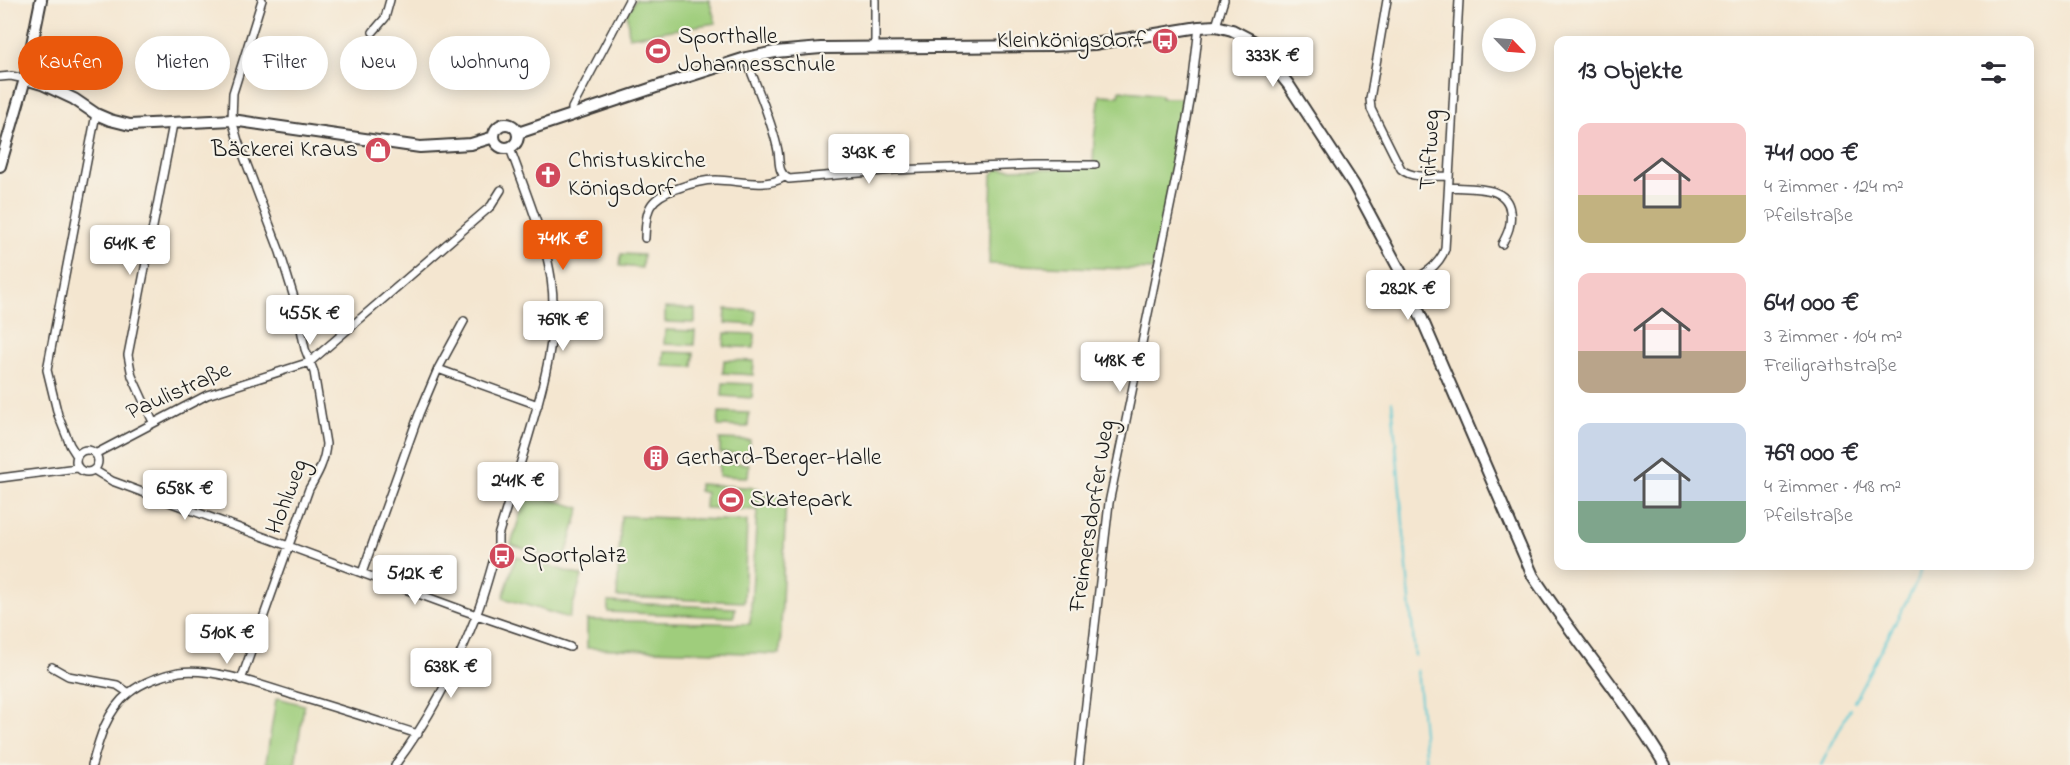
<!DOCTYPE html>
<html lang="de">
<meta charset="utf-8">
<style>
:root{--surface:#fff;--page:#f2f2f3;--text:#2b2b33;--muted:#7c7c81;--accent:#ea580c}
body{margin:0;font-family:"Indie Flower",sans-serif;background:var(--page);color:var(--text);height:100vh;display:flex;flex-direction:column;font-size:22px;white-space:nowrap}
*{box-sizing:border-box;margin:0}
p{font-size:20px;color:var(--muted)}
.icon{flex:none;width:33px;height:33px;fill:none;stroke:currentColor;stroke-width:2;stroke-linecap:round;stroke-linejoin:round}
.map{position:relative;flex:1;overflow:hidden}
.panel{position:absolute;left:1554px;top:36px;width:480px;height:534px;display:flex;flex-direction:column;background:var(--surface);border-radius:12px;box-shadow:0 3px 15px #0003}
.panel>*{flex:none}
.top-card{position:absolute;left:18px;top:36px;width:570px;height:54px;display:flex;gap:12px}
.needle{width:39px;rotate:115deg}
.fabs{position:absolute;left:1482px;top:18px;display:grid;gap:12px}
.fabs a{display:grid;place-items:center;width:54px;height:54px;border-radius:50%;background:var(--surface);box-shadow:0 3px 15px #0003;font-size:30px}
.price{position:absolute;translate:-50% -51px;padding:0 14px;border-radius:6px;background:#fff;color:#222;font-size:20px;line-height:39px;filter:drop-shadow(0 2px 3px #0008)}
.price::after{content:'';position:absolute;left:50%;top:36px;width:18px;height:14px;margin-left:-9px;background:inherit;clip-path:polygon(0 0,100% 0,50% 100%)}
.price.active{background:var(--accent);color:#fff}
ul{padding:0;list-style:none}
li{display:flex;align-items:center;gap:18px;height:150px;padding:0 24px}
li span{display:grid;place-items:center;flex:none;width:168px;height:120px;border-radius:12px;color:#555}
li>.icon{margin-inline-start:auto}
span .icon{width:72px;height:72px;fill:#fffc;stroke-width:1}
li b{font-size:26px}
h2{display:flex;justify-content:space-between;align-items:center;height:72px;padding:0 24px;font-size:26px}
.tag{padding:0 21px;border-radius:27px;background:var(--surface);box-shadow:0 3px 15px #0003;font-size:21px;line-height:54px}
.tag.active{background:var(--accent);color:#fff}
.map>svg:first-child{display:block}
</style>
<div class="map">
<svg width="2070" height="765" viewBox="0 0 2070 765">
<rect width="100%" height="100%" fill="#f7f3e8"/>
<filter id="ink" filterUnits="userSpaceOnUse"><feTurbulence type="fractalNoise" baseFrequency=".0167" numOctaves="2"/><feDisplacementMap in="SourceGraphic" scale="12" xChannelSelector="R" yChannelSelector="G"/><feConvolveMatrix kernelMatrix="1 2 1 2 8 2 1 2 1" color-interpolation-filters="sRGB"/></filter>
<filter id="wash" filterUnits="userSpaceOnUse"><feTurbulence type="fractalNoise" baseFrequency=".008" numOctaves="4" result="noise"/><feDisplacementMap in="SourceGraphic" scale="24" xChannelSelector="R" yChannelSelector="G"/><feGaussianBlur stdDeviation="1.35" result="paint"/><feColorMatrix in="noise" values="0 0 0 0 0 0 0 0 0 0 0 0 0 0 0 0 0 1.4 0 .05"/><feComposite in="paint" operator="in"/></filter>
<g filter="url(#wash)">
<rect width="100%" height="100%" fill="#f4e6d0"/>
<!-- green -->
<path fill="#9fcd7b" stroke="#5e744c" stroke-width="1.5" d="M635 0H709L716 23 629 37 627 14Z
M1120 90 1161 95V98H1179L1184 102 1174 167 1153 270 989 264 992 174 998 169 1093 168 1094 139 1100 95 1119 96Z
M621 254 643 255 642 268 620 266Z
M665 308 695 309V323L665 322Z
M726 309 756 311 755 325 725 323Z
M665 330 695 331 694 345 664 344Z
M725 333 755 334 754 348 724 346Z
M664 352 694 353 693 367 663 366Z
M724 360 754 361 753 375 723 373Z
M723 383 753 384 752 398 722 396Z
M719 412 749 413 748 427 718 426Z
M720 439 750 440 749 454 720 453Z
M719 462 749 464 748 477 719 476Z
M699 484 757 488 756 510 705 508 706 493 699 491Z
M527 492 580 508 564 561 511 545Z
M758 495 786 496 780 654 587 648V620L750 624Z
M621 516 747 521 744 602 617 597Z
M516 556 582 576 569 618 503 598Z
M608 602 735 608 734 617 608 612Z
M278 698 304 705 295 765H270L266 762 276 699Z"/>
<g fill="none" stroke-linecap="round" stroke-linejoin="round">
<!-- stream -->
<path stroke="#5dc9d4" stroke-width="2" d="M1392 402 1415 656
M1417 669 1426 765
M1854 701 1918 579 1921 566
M1821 765 1850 709"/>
</g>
</g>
<g filter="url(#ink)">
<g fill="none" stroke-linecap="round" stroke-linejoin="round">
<defs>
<path id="street" d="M875 0V47
M1387 0 1370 99 1371 109 1401 169C1412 179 1433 176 1448 176
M1216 26 1224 0
M373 32 385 18 390 0
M746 58C756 86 773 123 778 151 780 162 777 173 789 179L895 170 1033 165H1095
M0 77 11 76 25 79
M572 115V108L629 0
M1449 187C1470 189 1507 184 1510 211 1512 224 1508 233 1502 244
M645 238C646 210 648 198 676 189 689 184 702 180 716 180 737 180 766 189 784 177
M1406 282C1422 277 1439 266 1445 249L1459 0
M438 369 538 405
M153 422 132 376 128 355 173 124
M76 461a11 11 0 1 1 22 0a11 11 0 1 1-22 0Z
M95 454 207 395 310 362 491 206 501 190
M77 456 70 445 58 415 47 370 96 114
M94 470 112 481 462 610 570 647
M0 478 77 468
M362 573 419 414 438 369 464 321
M52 667 68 676 117 685 129 693
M241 680 309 489C318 474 325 461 326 444L314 372 305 349 296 304 280 252 238 141 232 120 233 93 262 0
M92 765C99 739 107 710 129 693 142 682 163 675 179 672 212 667 264 686 296 696 337 708 377 721 418 734
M395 765C429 720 456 668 476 616 485 593 491 568 498 545V536C508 502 519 469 529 435 544 384 559 332 551 278 545 237 524 188 510 148
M1079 765 1109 503 1179 163 1191 96 1199 27"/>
<path id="secondary" d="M25 79 42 84 74 99 96 114 110 120 130 125 232 120 420 147 471 144 494 137
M494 136a12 12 0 1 1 24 0a12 12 0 1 1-24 0Z
M518 133 680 79 746 58 775 52 821 48 1052 46 1094 44 1199 27 1216 26 1232 30 1253 41 1288 84 1354 185 1406 282 1533 576C1575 640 1626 699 1665 765
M0 166 25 79 41 0"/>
</defs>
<!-- street casing -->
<use href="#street" stroke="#3c3a37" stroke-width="10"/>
<!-- secondary casing -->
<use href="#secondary" stroke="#3c3a37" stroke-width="14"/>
<!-- street -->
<use href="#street" stroke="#fff" stroke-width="7"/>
<!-- secondary -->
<use href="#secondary" stroke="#fff" stroke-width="10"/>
</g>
</g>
<!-- icons -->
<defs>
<symbol id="bus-disc" viewBox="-11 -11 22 22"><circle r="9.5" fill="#d1495b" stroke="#f7f3e8"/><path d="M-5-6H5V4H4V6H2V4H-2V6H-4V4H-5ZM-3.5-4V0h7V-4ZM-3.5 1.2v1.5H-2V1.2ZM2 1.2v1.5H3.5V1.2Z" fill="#fff"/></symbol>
<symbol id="stadium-disc" viewBox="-11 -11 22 22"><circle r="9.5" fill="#d1495b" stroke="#f7f3e8"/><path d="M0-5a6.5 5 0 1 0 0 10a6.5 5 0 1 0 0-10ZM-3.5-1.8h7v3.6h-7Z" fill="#fff"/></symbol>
<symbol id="shop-disc" viewBox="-11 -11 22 22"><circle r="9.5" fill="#d1495b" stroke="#f7f3e8"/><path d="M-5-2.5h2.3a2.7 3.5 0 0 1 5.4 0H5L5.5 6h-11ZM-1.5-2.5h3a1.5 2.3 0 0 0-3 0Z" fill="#fff"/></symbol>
<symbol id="church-disc" viewBox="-11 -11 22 22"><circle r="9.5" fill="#d1495b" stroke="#f7f3e8"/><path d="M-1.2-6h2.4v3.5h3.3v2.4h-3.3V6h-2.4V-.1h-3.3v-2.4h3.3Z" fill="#fff"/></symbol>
<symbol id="building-disc" viewBox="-11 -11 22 22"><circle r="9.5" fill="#d1495b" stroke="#f7f3e8"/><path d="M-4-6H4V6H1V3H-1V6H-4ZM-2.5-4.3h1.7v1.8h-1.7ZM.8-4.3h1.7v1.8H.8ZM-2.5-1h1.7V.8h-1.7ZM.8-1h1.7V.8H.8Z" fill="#fff"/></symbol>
</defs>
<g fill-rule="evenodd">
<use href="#bus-disc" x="1150" y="26" width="30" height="30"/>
<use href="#stadium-disc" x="643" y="36" width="30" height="30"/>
<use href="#shop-disc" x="363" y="135" width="30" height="30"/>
<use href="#church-disc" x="533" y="160" width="30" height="30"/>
<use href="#building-disc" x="641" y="443" width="30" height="30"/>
<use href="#stadium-disc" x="716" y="485" width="30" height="30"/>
<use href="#bus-disc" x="487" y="541" width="30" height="30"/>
</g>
<g text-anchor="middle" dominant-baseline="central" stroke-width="4.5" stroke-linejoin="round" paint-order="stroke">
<!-- poi labels -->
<g font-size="24" fill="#1c1c1c" stroke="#f7f3e8" text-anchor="start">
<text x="678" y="37">Sporthalle<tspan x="678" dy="28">Johannesschule</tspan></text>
<text x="1146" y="41" text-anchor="end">Kleinkönigsdorf</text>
<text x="358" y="150" text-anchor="end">Bäckerei Kraus</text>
<text x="568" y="161">Christuskirche<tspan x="568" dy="28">Königsdorf</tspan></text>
<text x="676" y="458">Gerhard-Berger-Halle</text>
<text x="750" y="500">Skatepark</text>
<text x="522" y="556">Sportplatz</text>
</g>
<!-- street labels -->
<g font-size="24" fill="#1c1c1c" stroke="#f7f3e8">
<text transform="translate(1431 150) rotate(-87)">Triftweg</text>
<text transform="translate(179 392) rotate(-24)">Paulistraße</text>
<text transform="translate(288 497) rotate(-69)">Hohlweg</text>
<text transform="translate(1093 516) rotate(-81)">Freimersdorfer Weg</text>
</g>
</g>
</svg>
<div class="fabs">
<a><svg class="needle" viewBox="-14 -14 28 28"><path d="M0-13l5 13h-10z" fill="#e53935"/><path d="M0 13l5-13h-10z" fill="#7c7c81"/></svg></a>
</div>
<b class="price" style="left:1273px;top:88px">333K €</b>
<b class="price" style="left:869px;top:185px">343K €</b>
<b class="price active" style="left:563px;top:271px">741K €</b>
<b class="price" style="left:130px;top:276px">641K €</b>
<b class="price" style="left:1408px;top:321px">282K €</b>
<b class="price" style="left:310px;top:346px">455K €</b>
<b class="price" style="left:563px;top:352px">769K €</b>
<b class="price" style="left:1120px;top:393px">418K €</b>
<b class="price" style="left:518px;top:513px">241K €</b>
<b class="price" style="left:185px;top:521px">658K €</b>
<b class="price" style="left:415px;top:606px">512K €</b>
<b class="price" style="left:227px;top:665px">510K €</b>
<b class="price" style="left:451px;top:699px">638K €</b>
<div class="top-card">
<a class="tag active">Kaufen</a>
<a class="tag">Mieten</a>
<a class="tag">Filter</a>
<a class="tag">Neu</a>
<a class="tag">Wohnung</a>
</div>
<section class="panel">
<h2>13 Objekte<svg class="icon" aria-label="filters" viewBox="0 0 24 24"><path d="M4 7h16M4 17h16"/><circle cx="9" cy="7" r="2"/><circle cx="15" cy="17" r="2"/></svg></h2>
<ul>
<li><span style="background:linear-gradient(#f6c9c9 60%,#c2b280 0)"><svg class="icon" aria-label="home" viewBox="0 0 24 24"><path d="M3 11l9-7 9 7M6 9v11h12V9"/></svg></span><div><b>741 000 €</b><p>4 Zimmer · 124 m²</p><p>Pfeilstraße</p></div></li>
<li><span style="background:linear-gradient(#f6c9c9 65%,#b9a48a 0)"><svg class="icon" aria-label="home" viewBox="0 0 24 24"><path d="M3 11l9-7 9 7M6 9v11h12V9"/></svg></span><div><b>641 000 €</b><p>3 Zimmer · 104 m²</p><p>Freiligrathstraße</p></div></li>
<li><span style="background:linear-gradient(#c9d6e8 65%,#7fa58c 0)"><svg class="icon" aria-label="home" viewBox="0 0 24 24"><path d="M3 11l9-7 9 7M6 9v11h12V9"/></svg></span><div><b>769 000 €</b><p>4 Zimmer · 148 m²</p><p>Pfeilstraße</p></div></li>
</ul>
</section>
</div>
